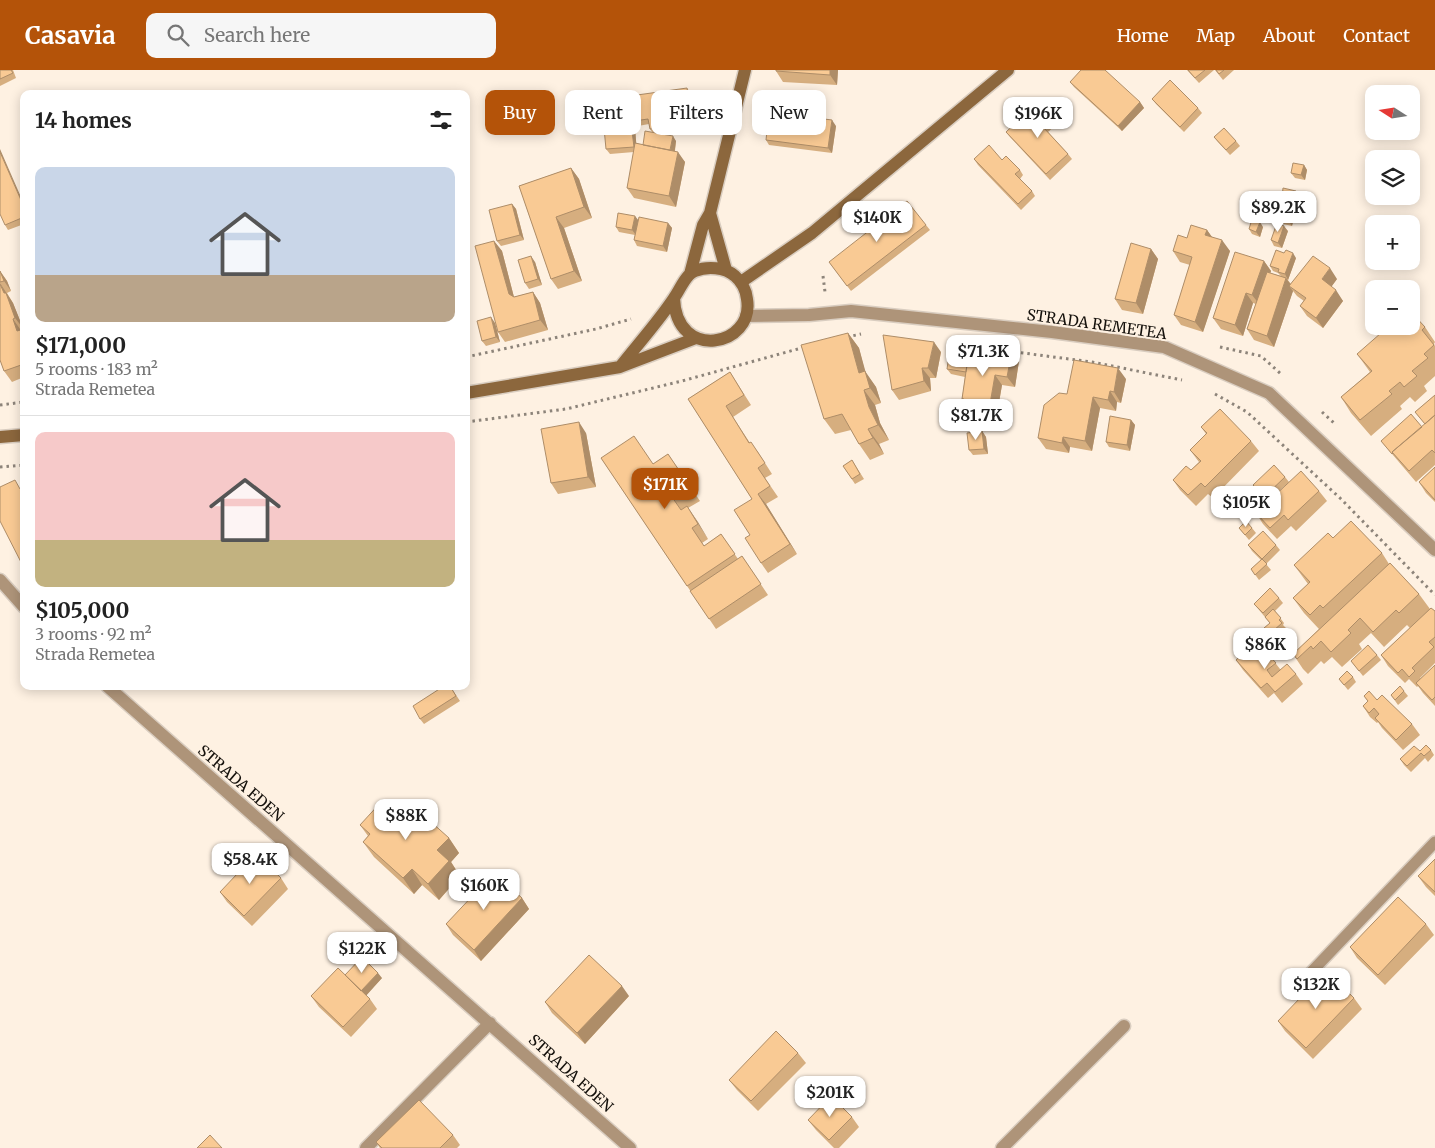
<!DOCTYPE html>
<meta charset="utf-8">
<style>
:root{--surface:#fff;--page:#f6f6f6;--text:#222;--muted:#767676;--line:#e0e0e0;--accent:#b45309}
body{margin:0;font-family:Merriweather,serif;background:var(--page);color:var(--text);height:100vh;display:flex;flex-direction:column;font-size:19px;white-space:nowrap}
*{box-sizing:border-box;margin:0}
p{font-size:16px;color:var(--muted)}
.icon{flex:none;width:28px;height:28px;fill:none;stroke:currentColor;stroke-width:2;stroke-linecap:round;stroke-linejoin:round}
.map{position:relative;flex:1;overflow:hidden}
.panel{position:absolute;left:20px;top:20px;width:450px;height:600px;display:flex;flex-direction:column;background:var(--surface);border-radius:10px;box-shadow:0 2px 12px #0003}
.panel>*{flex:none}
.hud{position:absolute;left:485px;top:20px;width:475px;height:45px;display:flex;gap:10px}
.needle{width:32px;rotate:282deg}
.controls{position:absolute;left:1365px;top:15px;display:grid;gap:10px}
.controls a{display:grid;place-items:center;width:55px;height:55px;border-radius:10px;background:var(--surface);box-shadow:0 2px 12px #0003;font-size:25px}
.price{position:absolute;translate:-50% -42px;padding:0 11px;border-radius:10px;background:#fff;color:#222;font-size:16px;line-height:32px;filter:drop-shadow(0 1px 2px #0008)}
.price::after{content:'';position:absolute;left:50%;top:30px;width:15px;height:11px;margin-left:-8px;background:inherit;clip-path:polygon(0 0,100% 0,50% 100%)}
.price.current{background:var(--accent);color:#fff}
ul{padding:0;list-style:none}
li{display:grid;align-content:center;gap:10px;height:265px;padding:0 15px}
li+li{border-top:1px solid var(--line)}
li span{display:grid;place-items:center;height:155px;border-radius:10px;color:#555}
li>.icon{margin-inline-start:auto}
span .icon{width:90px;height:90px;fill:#fffc;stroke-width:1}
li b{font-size:21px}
h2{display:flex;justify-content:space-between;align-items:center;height:60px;padding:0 15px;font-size:21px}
.pill{padding:0 18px;border-radius:10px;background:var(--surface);box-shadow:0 2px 12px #0003;font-size:18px;line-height:45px}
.pill.current{background:var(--accent);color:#fff}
header{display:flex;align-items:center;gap:30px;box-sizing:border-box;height:70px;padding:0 25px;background:var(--accent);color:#fff}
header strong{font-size:24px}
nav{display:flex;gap:28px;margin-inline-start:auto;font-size:18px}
.search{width:350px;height:45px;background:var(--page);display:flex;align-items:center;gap:12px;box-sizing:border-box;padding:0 18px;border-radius:10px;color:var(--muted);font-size:19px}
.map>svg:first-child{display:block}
</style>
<header>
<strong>Casavia</strong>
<div class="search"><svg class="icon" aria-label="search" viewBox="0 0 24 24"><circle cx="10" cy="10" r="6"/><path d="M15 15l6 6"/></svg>Search here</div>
<nav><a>Home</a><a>Map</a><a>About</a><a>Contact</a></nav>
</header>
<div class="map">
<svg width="1435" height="1078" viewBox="0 0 1435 1078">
<rect width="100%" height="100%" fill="#fef1e2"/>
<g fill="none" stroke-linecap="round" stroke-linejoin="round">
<defs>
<path id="lane" d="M1297 917 1435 772"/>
<path id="street" d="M746 246 809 245 851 241 1052 262 1164 277 1269 323 1435 480
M0 510 24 537
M107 616 630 1078
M366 1078 490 953
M1002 1078 1124 956"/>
<path id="secondary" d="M710 143 726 200
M690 204 703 155 710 143 745 0
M741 212 812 163 1008 0
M620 297C638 274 658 252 674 228 679 221 683 211 689 205 691 203 693 202 695 201 707 196 725 197 735 206 742 212 746 220 747 229 755 277 676 292 674 228
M466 323 620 297 696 268
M0 367 24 365"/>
</defs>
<!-- lane casing -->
<use href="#lane" stroke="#d9cdc0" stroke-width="14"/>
<!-- street casing -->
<use href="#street" stroke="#d9cdc0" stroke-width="15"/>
<!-- secondary casing -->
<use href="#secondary" stroke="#d9cdc0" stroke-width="15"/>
<!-- path -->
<path stroke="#8d847a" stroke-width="3" stroke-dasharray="2.5 4" stroke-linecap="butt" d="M823 206 825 222
M847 267 861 264
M1220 277 1261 286 1281 304
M1008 281 1092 292 1182 310
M466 287 596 259 631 249
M1215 324 1247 342 1341 429 1435 525
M0 335 24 332
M1322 342 1334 353
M466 352 566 339 682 311 805 277
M0 397 24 395"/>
<!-- lane -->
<use href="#lane" stroke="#ae9479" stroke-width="11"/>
<!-- street -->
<use href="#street" stroke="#ae9479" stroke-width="12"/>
<!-- secondary -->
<use href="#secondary" stroke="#8c673d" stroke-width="12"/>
</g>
<!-- wall -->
<path fill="#d6ae7f" d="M0 0H13L16 8 0 16Z
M838 0 837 15 783 12 776 1Z
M1187 0H1214L1199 13Z
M1215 0H1234L1223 10Z
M1070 12 1140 32 1144 38 1122 61 1074 17Z
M691 24 694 49 669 53 671 62 658 63 676 71 675 81 685 92 676 137 634 128 627 118 634 82 610 84 606 79 622 40 623 53 635 58 636 73 643 75 652 62 650 59 649 54 638 56 634 51Z
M1152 29 1198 38 1202 43 1184 62 1156 34Z
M1053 48 1057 54 1048 62 1068 84 1072 89 1050 110 1010 67 1006 62Z
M836 56 832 83 769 75 766 70Z
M1214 67 1236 71 1240 76 1230 85 1218 72Z
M974 89 1002 90 1020 100 1023 105 1020 109 1032 121 1035 126 1021 140 978 95Z
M1304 95 1307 100 1305 110 1295 108 1291 103Z
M571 98 579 109 592 148 564 158 582 211 558 219 551 209 519 116Z
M1299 126 1292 156 1283 154 1280 148Z
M24 134V154L8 160 5 155Z
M512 134 516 139 524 170 501 176 497 171Z
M638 150 668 153 672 158 667 182 637 176 634 170 635 165 619 162 616 157Z
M926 155 930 160 851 221 829 192Z
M1263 157 1260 167 1252 164 1249 159Z
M1207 160 1212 167 1230 181 1203 262 1181 255 1174 245 1190 195 1180 192 1173 181 1187 168Z
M1288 161 1282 178 1274 176 1271 170Z
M494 171 502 181 514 227 533 222 540 233 548 260 505 272 498 262Z
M1151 179 1158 189 1143 244 1122 240 1115 229Z
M1296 188 1288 210 1287 209 1291 214 1337 209 1331 217 1343 231 1323 258 1307 246 1300 236 1304 231 1297 226 1293 221 1274 277 1254 270 1247 259 1256 234 1253 233 1243 266 1221 259 1213 248 1264 191 1271 201 1270 203 1281 206 1278 203 1273 201 1270 196Z
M535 192 542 215 529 219 525 213Z
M0 201 7 211 11 221 7 223 13 233 23 258 20 259V260L24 259V307L12 312 4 301 0 290Z
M495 253 500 272 486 276 482 271Z
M1425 257 1435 272 1434 274 1435 276V306L1424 316 1427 321 1415 332 1410 327 1400 336 1402 339 1371 366 1351 343 1341 327 1370 302 1357 284Z
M848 263 859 278 865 302 876 317 881 333 875 335 880 353 889 370 879 374 884 384 870 390 859 374 851 360 835 364 824 349Z
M941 282 936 308H930L931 321 899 330 892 320Z
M1019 291 1015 317 1002 315 997 344H992L990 357 970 354 962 343 964 332 962 329 965 307 951 304 947 299Z
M730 302 751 335 733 347 750 373 758 382 772 404 765 408 778 427 766 434 797 484 768 503 761 493 750 465 752 429 688 329Z
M1126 309 1121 333 1117 332 1116 341 1100 338 1092 381 1070 377 1069 383 1046 379 1038 368 1067 324Z
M1435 325V395L1416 412 1381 371 1422 357 1425 354 1415 342Z
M1131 350 1135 355 1130 381 1109 377 1106 372Z
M1201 357 1251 371 1259 381 1213 428 1208 424 1196 436 1180 420 1173 410 1191 400 1199 392 1190 380 1206 364Z
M982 361 986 367 988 384 973 385 969 380Z
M586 363 596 417 558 424 551 413Z
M668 384 700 431 688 438 708 469 702 473 704 476 721 464 738 489 742 486 768 525 716 559 601 388 653 394Z
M852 390 864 409 855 414 843 396Z
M1435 397V432L1426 423 1419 412Z
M1285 407 1289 412 1267 432 1253 415Z
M1319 421 1327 431 1296 461 1291 456 1277 469 1263 454 1256 443Z
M1239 458H1252L1256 463 1249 470Z
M1333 468 1382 483 1389 494 1419 524 1430 539 1435 541V593L1420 608V609L1435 595V636L1423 623 1418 616 1417 617 1409 609 1405 613 1388 596 1381 585 1410 558 1407 555 1384 577 1371 563 1359 574 1362 579 1342 597 1332 587 1324 594 1321 591 1308 604 1303 599 1293 584 1319 559 1304 543 1293 528 1308 514 1294 495Z
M1248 475H1276L1280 480 1266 494 1271 500 1259 510 1251 499 1261 490 1252 481Z
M1279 528 1283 533 1275 541 1284 553 1283 555 1286 558 1278 566 1287 577 1273 590 1280 599 1296 604 1303 614 1282 633 1274 623 1268 628 1243 600 1236 590H1260L1267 584 1260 574 1269 565 1264 558 1270 553 1254 534Z
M1377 585 1381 590 1363 606 1351 591Z
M1353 607 1356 612 1348 620 1339 609Z
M450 616 460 631 424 654 420 649Z
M1404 621 1408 626 1398 635 1391 625Z
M1364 626 1377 630 1412 654 1420 665 1403 680 1382 658 1378 652 1377 653 1370 647 1363 636 1368 632Z
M1431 680 1434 685 1428 692 1425 688 1411 702 1404 695 1400 689 1420 681Z
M400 747 449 768 459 783 451 792 460 806 439 830 422 815 414 824 374 787 363 772 368 766 360 755Z
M1435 789V826L1426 817 1418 806Z
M281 808 288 819 252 856 227 832 220 822Z
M522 828 529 839 481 891 453 865 446 854Z
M1426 854 1434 865 1385 915 1357 888 1350 877Z
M345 905 382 908 366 925 370 929 377 939 351 967 319 937 311 926Z
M629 926 585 974 552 943 545 932Z
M1354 928 1362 939 1313 989 1285 961 1278 951Z
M798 983 806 993 758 1041 737 1020 729 1010Z
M852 1047 859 1057 839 1078H834L816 1060 808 1050Z
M453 1065 460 1075 457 1078H380L376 1072Z"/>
<!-- shaded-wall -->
<path fill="#ae8d68" d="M830 0H838L837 15 830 5Z
M687 18 691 24 694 49 691 44Z
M1140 32 1144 38 1122 61 1118 56Z
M618 35 622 40 624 59 620 54Z
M666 47 669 53 671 62 667 56Z
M832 50 836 56 832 83 828 78Z
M631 53 635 58 637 82 634 77Z
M673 66 676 71 674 86 670 81Z
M0 79 24 134V137L0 82Z
M678 82 685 92 676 137 669 126Z
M1304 95 1307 100 1305 110 1301 105Z
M571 98 579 109 592 148 584 137Z
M1296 121 1299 126 1292 156 1288 150Z
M512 134 516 139 524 170 520 165Z
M635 146 639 151 636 165 632 160Z
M556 147 564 158 582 211 574 201Z
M1260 152 1263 157 1260 167 1256 162Z
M668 153 672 158 667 182 663 176Z
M1284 156 1288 161 1282 178 1278 173Z
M1207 160 1214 170 1205 165Z
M1222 170 1230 181 1203 262 1195 252Z
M494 171 502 181 516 235 509 224Z
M1151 179 1158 189 1143 244 1136 233Z
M1293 183 1296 188 1288 210 1285 204Z
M531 186 535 192 542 215 538 209Z
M1264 191 1271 201 1260 235 1252 225Z
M1330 198 1337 209 1329 220 1322 209Z
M0 201 7 211 11 221 4 211Z
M1286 208 1294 219 1289 216 1293 221 1274 277 1267 266Z
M0 213 13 233 23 258 15 248 4 223Z
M1336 220 1343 231 1323 258 1316 248Z
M533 222 540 233 548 260 540 250Z
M1246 223 1253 233 1243 266 1235 255Z
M491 247 495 253 500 272 496 267Z
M13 249 20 259 24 270 17 261Z
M848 263 859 278 870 318 859 303Z
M934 272 941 282 936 308 928 298Z
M1012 281 1019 291 1015 317 1007 307Z
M922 298 930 308 931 321 924 311Z
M1118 298 1126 309 1121 333 1114 322Z
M865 301 876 317 881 333 870 318Z
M995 305 1002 315 997 344 990 334Z
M864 320 875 335 880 353 889 370 878 355 869 337Z
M1110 321 1117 332 1116 341 1108 330Z
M1093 327 1100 338 1092 381 1085 371Z
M985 333 992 344 990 357 983 347Z
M1131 350 1135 355 1130 381 1127 375Z
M579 352 586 363 596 417 588 407Z
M868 359 879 374 884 384 873 368Z
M982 361 986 367 988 384 984 379Z
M1063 367 1070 377 1069 383 1062 373Z
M758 424 766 434 797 484 790 474Z
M687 436 698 452 708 469 698 454Z
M449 768 459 783 451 792 460 806 439 830 428 814 437 780Z
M412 799 422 815 414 824 403 808Z
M522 828 529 839 481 891 474 880Z
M378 903 382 908 365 927 361 921Z
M622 916 629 926 585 974 577 963Z"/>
<!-- building -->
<path fill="#f9ca94" stroke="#ae8d68" d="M0 0H11L13 3 0 9Z
M776 0H830V5L776 1Z
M1081 0H1105L1140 32 1118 56 1070 12Z
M1188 0H1205L1195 8Z
M1216 0H1224L1219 4Z
M1170 10 1198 38 1180 57 1152 29Z
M687 18 691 44 666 47 667 56 650 59 648 49 634 51 630 26Z
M1038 32 1053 48 1043 57 1068 84 1046 104 1006 62Z
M618 35 620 54 631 53 634 77 606 79 602 37Z
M769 42 832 50 828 78 766 70Z
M1224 58 1236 71 1226 80 1214 67Z
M645 61 673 66 670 80 643 75Z
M635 73 678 82 669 126 627 118Z
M989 75 1002 90 1006 86 1020 100 1015 104 1032 121 1018 134 974 89Z
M0 82 24 137V147L5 155 0 144Z
M1293 93 1304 95 1301 105 1291 103Z
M571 98 584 137 556 147 574 201 551 209 519 116Z
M1283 118 1296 121 1288 150 1280 148Z
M907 131 926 155 847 216 829 192Z
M512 134 520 165 497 171 489 140Z
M618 143 635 146 632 160 616 157Z
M639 147 668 153 663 176 634 170Z
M1252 149 1260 152 1256 162 1249 159Z
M1277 153 1284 156 1278 173 1271 170Z
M1191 155 1207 160 1205 165 1222 170 1195 252 1174 245 1192 187 1173 181 1178 165 1187 168Z
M494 171 509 224 514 227 533 222 540 250 498 262 475 176Z
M1131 173 1151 179 1136 233 1115 229Z
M1276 180 1284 183 1286 180 1293 183 1285 204 1278 202 1279 199 1270 196Z
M1235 182 1264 191 1252 225 1246 223 1235 255 1213 248Z
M531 186 538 209 525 213 518 190Z
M1313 186 1330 198 1322 209 1336 220 1316 248 1300 236 1306 228 1289 216Z
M0 201 4 211 0 212Z
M1267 202 1286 208 1267 266 1247 259Z
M0 214 4 223H6L15 248 13 249 17 261 24 259V294L4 301 0 290Z
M1411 242 1425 257 1422 260 1434 275 1424 284 1428 288 1412 301 1417 306 1404 317 1400 312 1389 321 1392 324 1360 350 1341 327 1372 301 1357 284 1389 256H1411Z
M491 247 496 267 482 271 477 251Z
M848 263 859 303 865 301 870 318 864 320 869 337 878 355 868 359 873 368 859 374 842 344 824 349 801 275Z
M883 265 934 272 928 298H922L924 311 892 320Z
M970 274 1012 281 1007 307 995 305 990 334 985 333 983 347 962 343 964 329H962Z
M950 279 969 281 966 302 947 299Z
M1074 290 1118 298 1114 322 1110 321 1108 330 1093 327 1085 371 1063 367 1062 373 1038 368 1044 335 1059 323 1067 324Z
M730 302 744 325 726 336 749 373 751 372 765 393 758 398 770 416 758 424 790 474 761 493 745 468 750 465 734 440 752 429 688 329Z
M1435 325V345L1425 354 1415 342Z
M1220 339 1251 371 1205 417 1201 413 1188 425 1173 410 1186 396 1191 400 1201 391 1190 380 1207 363 1201 357Z
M1411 344 1422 357 1392 382 1393 383 1392 384 1381 371Z
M1435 345V383L1432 380 1409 401 1392 382Z
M1110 346 1131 350 1127 375 1106 372Z
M579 352 588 407 551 413 541 359Z
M982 361 984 379 969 380 967 363Z
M634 366 653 394 668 384 689 415 672 427 681 440 687 436 698 454 692 458 704 476 721 464 735 484 687 516 601 388Z
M852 390 860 404 852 409 843 396Z
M1274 395 1285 407 1264 427 1253 415Z
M1435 397V430L1419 412Z
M1301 401 1319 421 1288 450 1284 445 1270 458 1256 443Z
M15 410 20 419 24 417V498L0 451V417Z
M1246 451 1252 458 1245 465 1239 458Z
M1351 451 1382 483 1323 538 1320 535 1310 545 1293 528 1310 512 1294 495 1328 463 1333 468Z
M1263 461 1276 475 1262 489 1248 475Z
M742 486 761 514 709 549 690 521Z
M1262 489 1267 494 1255 505 1251 499Z
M1390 493 1419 524 1399 543 1396 540 1373 562 1360 548 1348 560 1351 563 1331 582 1321 571 1313 579 1311 576 1297 589 1293 584Z
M1270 518 1279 528 1263 543 1254 534Z
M1431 538 1435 541V567L1429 572 1434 577 1412 598 1415 601 1409 607 1402 599 1398 603 1381 585Z
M1273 539 1281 548 1279 550 1282 553 1273 561 1283 572 1269 585 1260 574 1270 565 1264 558 1270 553 1265 547Z
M1368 575 1377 585 1359 601 1351 591Z
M1249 578 1260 590 1267 583 1276 593 1267 600 1272 607 1287 594 1296 604 1275 622 1267 613 1261 618 1236 590Z
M1435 595V627L1432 630 1416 613Z
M1347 601 1353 607 1344 615 1339 609Z
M444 616H450L456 626 420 649 413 636Z
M1400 616 1404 621 1395 630 1391 625Z
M1369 621 1377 630 1382 625 1412 654 1396 670 1375 648 1379 644 1374 638 1369 643 1363 636 1368 631 1364 626Z
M1426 675 1431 680 1424 686 1421 683 1407 696 1400 689 1414 676 1420 681Z
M382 731 400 747 411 734 449 768 437 780 449 791 428 814 412 799 403 808 363 772 370 764 360 755Z
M256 784 281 808 244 846 220 822Z
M1435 789V822L1418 806Z
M494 803 522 828 474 880 446 854Z
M1398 827 1426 854 1378 905 1350 877Z
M589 885 622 916 577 963 545 932Z
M362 887 378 903 361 921 345 905Z
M338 898 370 929 343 957 311 926Z
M1326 901 1354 928 1306 978 1278 951Z
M776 961 798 983 751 1031 729 1010Z
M831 1026 852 1047 829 1070 808 1050Z
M419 1030 453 1065 440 1078H382L376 1072Z
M210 1065 222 1078H197Z"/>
<g text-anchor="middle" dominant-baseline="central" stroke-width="4" stroke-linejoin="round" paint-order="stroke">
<!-- street labels -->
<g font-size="15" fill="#15110c" stroke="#fef1e2">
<text transform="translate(1097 254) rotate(8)">STRADA REMETEA</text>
<text transform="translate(241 713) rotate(41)">STRADA EDEN</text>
<text transform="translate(571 1003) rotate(42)">STRADA EDEN</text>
</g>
</g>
</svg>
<div class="controls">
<a><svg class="needle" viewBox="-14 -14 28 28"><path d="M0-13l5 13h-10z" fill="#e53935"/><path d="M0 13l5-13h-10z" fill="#767676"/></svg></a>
<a><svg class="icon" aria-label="layers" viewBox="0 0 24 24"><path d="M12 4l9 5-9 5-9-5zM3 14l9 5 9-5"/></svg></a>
<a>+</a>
<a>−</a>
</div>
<b class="price" style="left:1038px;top:69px">$196K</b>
<b class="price" style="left:1278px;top:163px">$89.2K</b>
<b class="price" style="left:877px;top:173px">$140K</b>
<b class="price" style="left:983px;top:307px">$71.3K</b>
<b class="price" style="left:976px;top:371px">$81.7K</b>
<b class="price current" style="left:665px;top:440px">$171K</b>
<b class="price" style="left:1246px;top:458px">$105K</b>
<b class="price" style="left:1265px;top:600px">$86K</b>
<b class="price" style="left:406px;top:771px">$88K</b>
<b class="price" style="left:250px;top:815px">$58.4K</b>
<b class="price" style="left:484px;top:841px">$160K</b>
<b class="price" style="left:362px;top:904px">$122K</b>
<b class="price" style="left:1316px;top:940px">$132K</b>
<b class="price" style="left:830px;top:1048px">$201K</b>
<div class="hud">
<a class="pill current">Buy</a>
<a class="pill">Rent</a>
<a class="pill">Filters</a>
<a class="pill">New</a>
</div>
<section class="panel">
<h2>14 homes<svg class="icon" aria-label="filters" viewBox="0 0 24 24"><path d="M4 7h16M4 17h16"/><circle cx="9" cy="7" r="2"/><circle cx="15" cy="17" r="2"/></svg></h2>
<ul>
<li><span style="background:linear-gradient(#c9d6e8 70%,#b9a48a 0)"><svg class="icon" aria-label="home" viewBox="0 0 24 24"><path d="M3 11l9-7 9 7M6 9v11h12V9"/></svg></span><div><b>$171,000</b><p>5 rooms · 183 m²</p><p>Strada Remetea</p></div></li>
<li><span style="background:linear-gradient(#f6c9c9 70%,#c2b280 0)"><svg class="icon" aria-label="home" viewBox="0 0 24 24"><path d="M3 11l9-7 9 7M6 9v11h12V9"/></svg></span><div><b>$105,000</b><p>3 rooms · 92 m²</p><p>Strada Remetea</p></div></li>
</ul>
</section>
</div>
